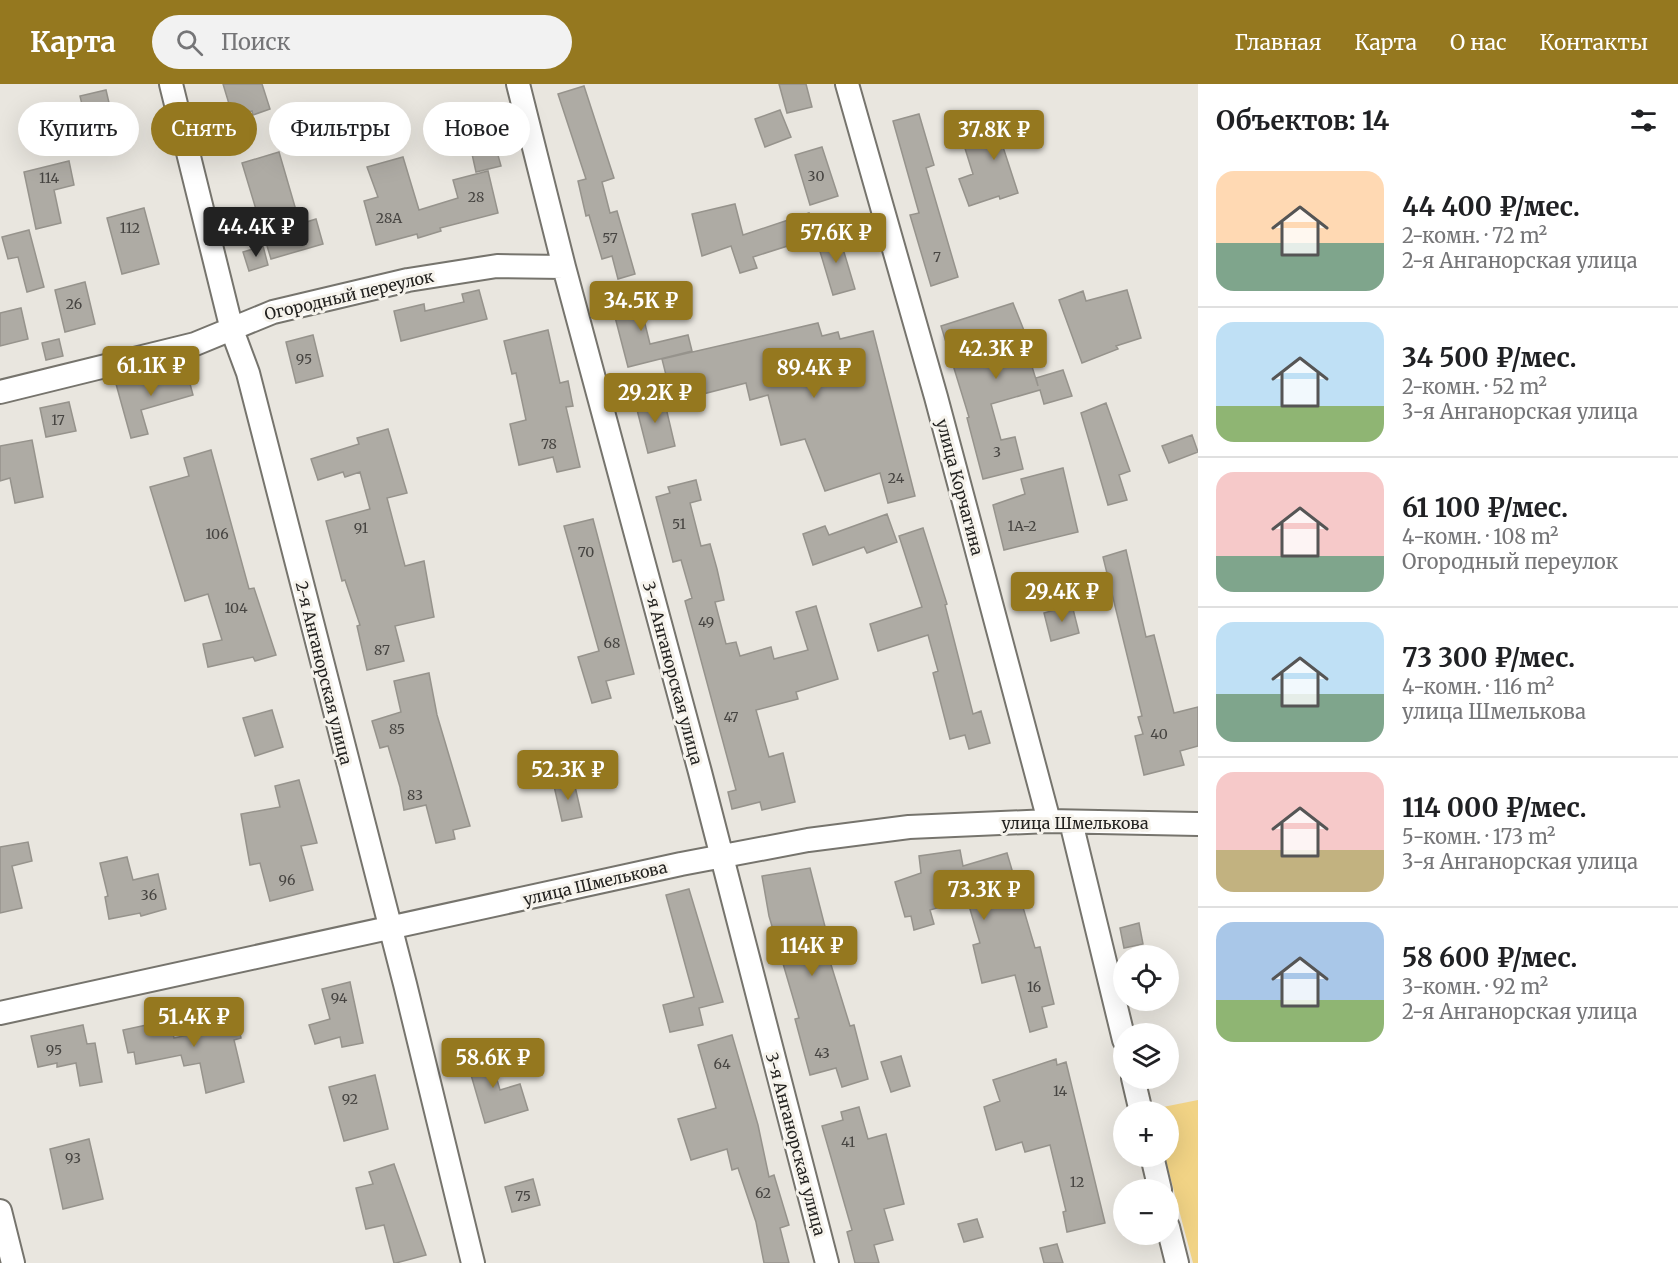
<!DOCTYPE html>
<html lang="ru">
<meta charset="utf-8">
<style>
:root{--surface:#fff;--page:#f2f2f2;--text:#202124;--muted:#757577;--line:#e0e0e0;--accent:#95781f}
body{margin:0;font-family:Merriweather,serif;background:var(--page);color:var(--text);height:100vh;display:flex;flex-direction:column;font-size:22px;white-space:nowrap}
*{box-sizing:border-box;margin:0}
p{font-size:20px;color:var(--muted)}
.icon{flex:none;width:33px;height:33px;fill:none;stroke:currentColor;stroke-width:2;stroke-linecap:round;stroke-linejoin:round}
.map{position:relative;flex:1;overflow:hidden}
.drawer{display:flex;flex-direction:column;background:var(--surface);width:480px}
.drawer>*{flex:none}
.banner{position:absolute;left:18px;top:18px;width:570px;height:54px;display:flex;gap:12px}
.tools{position:absolute;left:1113px;top:861px;display:grid;gap:12px}
.tools a{display:grid;place-items:center;width:66px;height:66px;border-radius:50%;background:var(--surface);box-shadow:0 6px 24px #0002;font-size:30px}
.price{position:absolute;translate:-50% -51px;padding:0 14px;border-radius:6px;background:var(--accent);color:#fff;font-size:20px;line-height:39px;filter:drop-shadow(0 2px 3px #0008)}
.price::after{content:'';position:absolute;left:50%;top:36px;width:18px;height:14px;margin-left:-9px;background:inherit;clip-path:polygon(0 0,100% 0,50% 100%)}
.price.current{background:#222;color:#fff}
ul{padding:0;list-style:none}
li{display:flex;align-items:center;gap:18px;height:150px;padding:0 18px}
li+li{border-top:2px solid var(--line)}
li span{display:grid;place-items:center;flex:none;width:168px;height:120px;border-radius:18px;color:#555}
li>.icon{margin-inline-start:auto}
span .icon{width:72px;height:72px;fill:#fffc;stroke-width:1}
li b{font-size:26px}
h2{display:flex;justify-content:space-between;align-items:center;height:72px;padding:0 18px;font-size:26px}
.tag{padding:0 21px;border-radius:27px;background:var(--surface);box-shadow:0 6px 24px #0002;font-size:21px;line-height:54px}
.tag.current{background:var(--accent);color:#fff}
header{display:flex;align-items:center;gap:36px;box-sizing:border-box;height:84px;padding:0 30px;background:var(--accent);color:#fff}
header strong{font-size:28px}
nav{display:flex;gap:33px;margin-inline-start:auto;font-size:21px}
.search{width:420px;height:54px;background:var(--page);display:flex;align-items:center;gap:15px;box-sizing:border-box;padding:0 21px;border-radius:33px;color:var(--muted);font-size:22px}
main{display:flex;flex:1;min-height:0}
.map>svg:first-child{display:block}
</style>
<header>
<strong>Карта</strong>
<div class="search"><svg class="icon" aria-label="search" viewBox="0 0 24 24"><circle cx="10" cy="10" r="6"/><path d="M15 15l6 6"/></svg>Поиск</div>
<nav><a>Главная</a><a>Карта</a><a>О нас</a><a>Контакты</a></nav>
</header>
<main>
<div class="map">
<svg width="1198" height="1179" viewBox="0 0 1198 1179">
<rect width="100%" height="100%" fill="#e9e6df"/>
<!-- green -->
<path fill="#f1d385" d="M1198 1016V1179H1193L1165 1073 1168 1072V1028L1154 1027 1153 1025Z"/>
<!-- building -->
<path fill="#aeaba4" stroke="#96938c" stroke-width="1.5" d="M223 0H262L270 25 253 31 252 27 233 33Z
M779 0H806L812 23 787 29Z
M584 2 614 94 602 98 610 129 617 127 635 190 618 195 612 172 602 175 589 131 586 132 578 97 586 95 558 10Z
M106 6 113 36 87 42 80 12Z
M780 26 791 53 765 63 755 35Z
M919 30 934 81 926 84 958 193 931 202 910 131 919 129 893 37Z
M1020 33 1022 39 1036 34 1041 49 1003 63 1018 109 1000 115 999 112 969 122 959 95 973 90 963 58 988 50 987 46Z
M822 63 838 112 810 121 795 71Z
M496 64 501 82 476 88 472 70Z
M279 68 300 140 316 135 323 160 271 175 242 79Z
M403 73 419 126 458 114 453 96 488 87 498 129 440 144 441 147 418 154 417 150 376 161 364 117 378 113 367 83Z
M69 77 74 101 54 106 61 139 36 145 24 88Z
M735 120 743 151 809 129 816 153 753 173 757 184 740 189 731 162 702 172 692 130Z
M144 124 159 180 122 190 107 134Z
M29 146 44 203 27 208 18 173 8 175 2 153Z
M838 148 855 205 833 211 816 154Z
M263 162 268 181 249 187 243 168Z
M85 198 95 240 65 248 55 206Z
M636 204 650 260 688 251 692 267 628 283 609 210Z
M479 206 487 235 401 257 394 227 424 220 425 227 464 218 462 210Z
M1127 206 1141 254 1116 262 1118 265 1082 279 1059 216 1083 207 1086 217Z
M1013 219 1029 259 1025 260 1038 302 1036 294 1063 286 1072 312 1044 320 1040 306 991 320 1001 356 1015 353 1023 385 983 395 967 334 969 333 941 242Z
M21 224 28 255 0 262V229Z
M818 239 822 252 838 248 840 255 873 247 915 412 888 419 880 389 825 407 805 355 781 361 768 311 750 316 746 299 699 311 695 296 669 303 662 275Z
M548 246 560 299 568 297 573 322 566 323 580 383 557 388 553 373 519 381 510 340 526 336 516 289 512 290 504 257Z
M313 251 323 292 296 299 286 258Z
M59 255 63 272 46 276 42 259Z
M186 285 193 311 141 326 148 350 131 354 116 300 133 295 134 299Z
M663 311 675 362 648 369 635 318Z
M69 318 76 347 46 353 40 324Z
M1106 319 1130 387 1119 391 1127 416 1108 421 1081 329Z
M388 345 407 409 387 414 405 482 424 477 434 533 395 542 404 577 367 586 357 542 360 541 345 496 342 497 326 437 370 425 360 388 345 393 343 388 318 396 311 375 359 360 357 354Z
M1192 351 1198 368 1169 379 1162 362Z
M32 356 43 413 15 419 10 394 0 397V362Z
M211 366 249 505 254 504 276 571 255 577 253 573 208 583 203 560 222 556 208 510 185 517 150 403 189 392 184 374Z
M1063 384 1078 448 1004 466 993 421 1025 410 1021 395Z
M696 396 701 416 690 419 701 462 710 460 717 485 724 516 715 518 726 560 736 558 740 572 771 563 774 575 808 566 796 528 816 522 838 595 796 608 798 615 756 626 769 673 783 669 795 718 762 726 760 718 732 725 728 708 736 706 685 517 692 514 681 476 673 478 656 413 670 409 668 403Z
M887 430 897 458 867 469 864 463 813 481 803 450 825 442 829 451Z
M593 435 634 590 606 597 611 614 592 619 578 573 599 567 564 442Z
M923 444 947 520 945 521 973 630 981 627 990 659 969 665 965 651 950 655 933 589 938 587 928 551 878 567 870 540 922 523 899 452Z
M1126 466 1146 553 1154 551 1174 629 1198 623V662L1180 667 1184 681 1144 691 1135 652 1143 650 1138 633 1142 632 1103 473Z
M1072 521 1079 549 1051 557 1044 529Z
M429 589 437 631 470 742 453 746 455 755 436 759 426 721 404 726 400 703 388 662 380 664 372 637 401 628 394 597Z
M272 626 283 663 255 672 243 634Z
M299 696 317 759 301 762 313 806 270 817 260 779 250 781 241 730 280 723 275 702Z
M574 698 582 733 562 737 554 702Z
M28 758 32 777 12 782 22 824 0 829V763Z
M960 766 963 782 1007 769 1035 864 1040 863 1054 920 1042 923 1047 943 1030 948 1015 891 982 899 973 861 980 859 967 815 930 826 934 840 914 846 911 832 905 833 895 798 921 789 919 772Z
M127 773 133 796 158 790 166 825 141 832 140 829 109 835 105 813 108 812 100 779Z
M810 784 832 870 828 871 850 942 854 941 868 995 842 1003 836 984 810 991 795 935 799 934 769 832 762 792Z
M689 805 723 918 699 924 703 941 670 948 663 921 694 913 666 811Z
M1139 839 1143 860 1124 864 1120 844Z
M350 898 363 959 342 963 340 953 315 960 309 941 330 935 322 905Z
M234 923 241 954 234 956 244 998 206 1009 200 979 184 982 181 971 136 980 134 968 128 969 123 946 170 936 174 954 215 945 211 929Z
M83 941 87 960 95 959 102 998 80 1002 76 979 57 983V979L38 983 31 952Z
M732 951 758 1041 769 1093 774 1091 789 1141 780 1144 789 1179H764L756 1138 738 1084 732 1086 727 1065 691 1076 678 1035 716 1024 698 961Z
M487 961 500 1006 520 1000 528 1026 485 1039 469 984 472 983 468 966Z
M901 972 910 1002 891 1008 881 978Z
M1056 975 1057 981 1066 978 1105 1139 1067 1148 1063 1128 1066 1127 1050 1061 1025 1068 1022 1058 996 1066 984 1023 1000 1017 993 996Z
M375 991 388 1045 344 1057 329 1003Z
M859 1023 868 1055 886 1050 904 1120 884 1125 893 1156 874 1161 879 1179H855L847 1148 852 1146 822 1042 843 1036 841 1028Z
M89 1055 103 1115 63 1125 50 1065Z
M394 1080 426 1171 396 1179H394L384 1141 366 1145 356 1104 373 1100 369 1088Z
M533 1095 540 1121 512 1128 505 1103Z
M977 1135 983 1153 964 1158 958 1140Z
M1057 1160 1063 1179H1044L1040 1164Z"/>
<g fill="none" stroke-linecap="round" stroke-linejoin="round">
<defs>
<path id="minor" d="M171 0 232 246 248 289 405 900 473 1179
M518 0 564 183 700 688 827 1179
M847 0 936 313 1049 737
M0 308 195 260 273 228 408 196 497 182 564 183
M1071 738 1124 956
M0 929 681 780 808 756 909 743 1049 737 1198 740
M1133 994 1141 1028
M1152 1072 1160 1106
M0 1127 13 1179
M1168 1143 1177 1179"/>
</defs>
<!-- minor casing -->
<use href="#minor" stroke="#76746d" stroke-width="26"/>
<!-- minor -->
<use href="#minor" stroke="#fff" stroke-width="22"/>
</g>
<g text-anchor="middle" dominant-baseline="central" stroke-width="6" stroke-linejoin="round" paint-order="stroke">
<!-- number labels -->
<g font-size="14" fill="#464441">
<text x="816" y="92">30</text>
<text x="49" y="94">114</text>
<text x="476" y="113">28</text>
<text x="389" y="134">28А</text>
<text x="130" y="144">112</text>
<text x="610" y="154">57</text>
<text x="937" y="173">7</text>
<text x="74" y="220">26</text>
<text x="304" y="275">95</text>
<text x="58" y="336">17</text>
<text x="549" y="360">78</text>
<text x="997" y="368">3</text>
<text x="896" y="394">24</text>
<text x="679" y="440">51</text>
<text x="1022" y="442">1А-2</text>
<text x="361" y="444">91</text>
<text x="217" y="450">106</text>
<text x="586" y="468">70</text>
<text x="236" y="524">104</text>
<text x="706" y="538">49</text>
<text x="612" y="559">68</text>
<text x="382" y="566">87</text>
<text x="731" y="633">47</text>
<text x="397" y="645">85</text>
<text x="1159" y="650">40</text>
<text x="415" y="711">83</text>
<text x="287" y="796">96</text>
<text x="149" y="811">36</text>
<text x="1034" y="903">16</text>
<text x="339" y="914">94</text>
<text x="54" y="966">95</text>
<text x="822" y="969">43</text>
<text x="722" y="980">64</text>
<text x="1060" y="1007">14</text>
<text x="350" y="1015">92</text>
<text x="848" y="1058">41</text>
<text x="73" y="1074">93</text>
<text x="1077" y="1098">12</text>
<text x="763" y="1109">62</text>
<text x="523" y="1112">75</text>
</g>
<!-- street labels -->
<g font-size="16" fill="#232220" stroke="#f6f3ec">
<text transform="translate(349 211) rotate(-13)">Огородный переулок</text>
<text transform="translate(960 403) rotate(75)">улица Корчагина</text>
<text transform="translate(324 589) rotate(76)">2-я Анганорская улица</text>
<text transform="translate(673 589) rotate(75)">3-я Анганорская улица</text>
<text x="1075" y="739">улица Шмелькова</text>
<text transform="translate(595 799) rotate(-13)">улица Шмелькова</text>
<text transform="translate(796 1060) rotate(75)">3-я Анганорская улица</text>
</g>
</g>
</svg>
<div class="tools">
<a><svg class="icon" aria-label="locate" viewBox="0 0 24 24"><circle cx="12" cy="12" r="6"/><path d="M12 2v4M12 18v4M2 12h4M18 12h4"/></svg></a>
<a><svg class="icon" aria-label="layers" viewBox="0 0 24 24"><path d="M12 4l9 5-9 5-9-5zM3 14l9 5 9-5"/></svg></a>
<a>+</a>
<a>−</a>
</div>
<b class="price" style="left:994px;top:77px">37.8K ₽</b>
<b class="price current" style="left:256px;top:174px">44.4K ₽</b>
<b class="price" style="left:836px;top:180px">57.6K ₽</b>
<b class="price" style="left:641px;top:248px">34.5K ₽</b>
<b class="price" style="left:996px;top:296px">42.3K ₽</b>
<b class="price" style="left:151px;top:313px">61.1K ₽</b>
<b class="price" style="left:814px;top:315px">89.4K ₽</b>
<b class="price" style="left:655px;top:340px">29.2K ₽</b>
<b class="price" style="left:1062px;top:539px">29.4K ₽</b>
<b class="price" style="left:568px;top:717px">52.3K ₽</b>
<b class="price" style="left:984px;top:837px">73.3K ₽</b>
<b class="price" style="left:812px;top:893px">114K ₽</b>
<b class="price" style="left:194px;top:964px">51.4K ₽</b>
<b class="price" style="left:493px;top:1005px">58.6K ₽</b>
<div class="banner">
<a class="tag">Купить</a>
<a class="tag current">Снять</a>
<a class="tag">Фильтры</a>
<a class="tag">Новое</a>
</div>
</div>
<section class="drawer">
<h2>Объектов: 14<svg class="icon" aria-label="filters" viewBox="0 0 24 24"><path d="M4 7h16M4 17h16"/><circle cx="9" cy="7" r="2"/><circle cx="15" cy="17" r="2"/></svg></h2>
<ul>
<li><span style="background:linear-gradient(#ffd9b3 60%,#7fa58c 0)"><svg class="icon" aria-label="home" viewBox="0 0 24 24"><path d="M3 11l9-7 9 7M6 9v11h12V9"/></svg></span><div><b>44 400 ₽/мес.</b><p>2-комн. · 72 m²</p><p>2-я Анганорская улица</p></div></li>
<li><span style="background:linear-gradient(#bfe0f5 70%,#8fb573 0)"><svg class="icon" aria-label="home" viewBox="0 0 24 24"><path d="M3 11l9-7 9 7M6 9v11h12V9"/></svg></span><div><b>34 500 ₽/мес.</b><p>2-комн. · 52 m²</p><p>3-я Анганорская улица</p></div></li>
<li><span style="background:linear-gradient(#f6c9c9 70%,#7fa58c 0)"><svg class="icon" aria-label="home" viewBox="0 0 24 24"><path d="M3 11l9-7 9 7M6 9v11h12V9"/></svg></span><div><b>61 100 ₽/мес.</b><p>4-комн. · 108 m²</p><p>Огородный переулок</p></div></li>
<li><span style="background:linear-gradient(#bfe0f5 60%,#7fa58c 0)"><svg class="icon" aria-label="home" viewBox="0 0 24 24"><path d="M3 11l9-7 9 7M6 9v11h12V9"/></svg></span><div><b>73 300 ₽/мес.</b><p>4-комн. · 116 m²</p><p>улица Шмелькова</p></div></li>
<li><span style="background:linear-gradient(#f6c9c9 65%,#c2b280 0)"><svg class="icon" aria-label="home" viewBox="0 0 24 24"><path d="M3 11l9-7 9 7M6 9v11h12V9"/></svg></span><div><b>114 000 ₽/мес.</b><p>5-комн. · 173 m²</p><p>3-я Анганорская улица</p></div></li>
<li><span style="background:linear-gradient(#a9c7e8 65%,#8fb573 0)"><svg class="icon" aria-label="home" viewBox="0 0 24 24"><path d="M3 11l9-7 9 7M6 9v11h12V9"/></svg></span><div><b>58 600 ₽/мес.</b><p>3-комн. · 92 m²</p><p>2-я Анганорская улица</p></div></li>
</ul>
</section>
</main>
